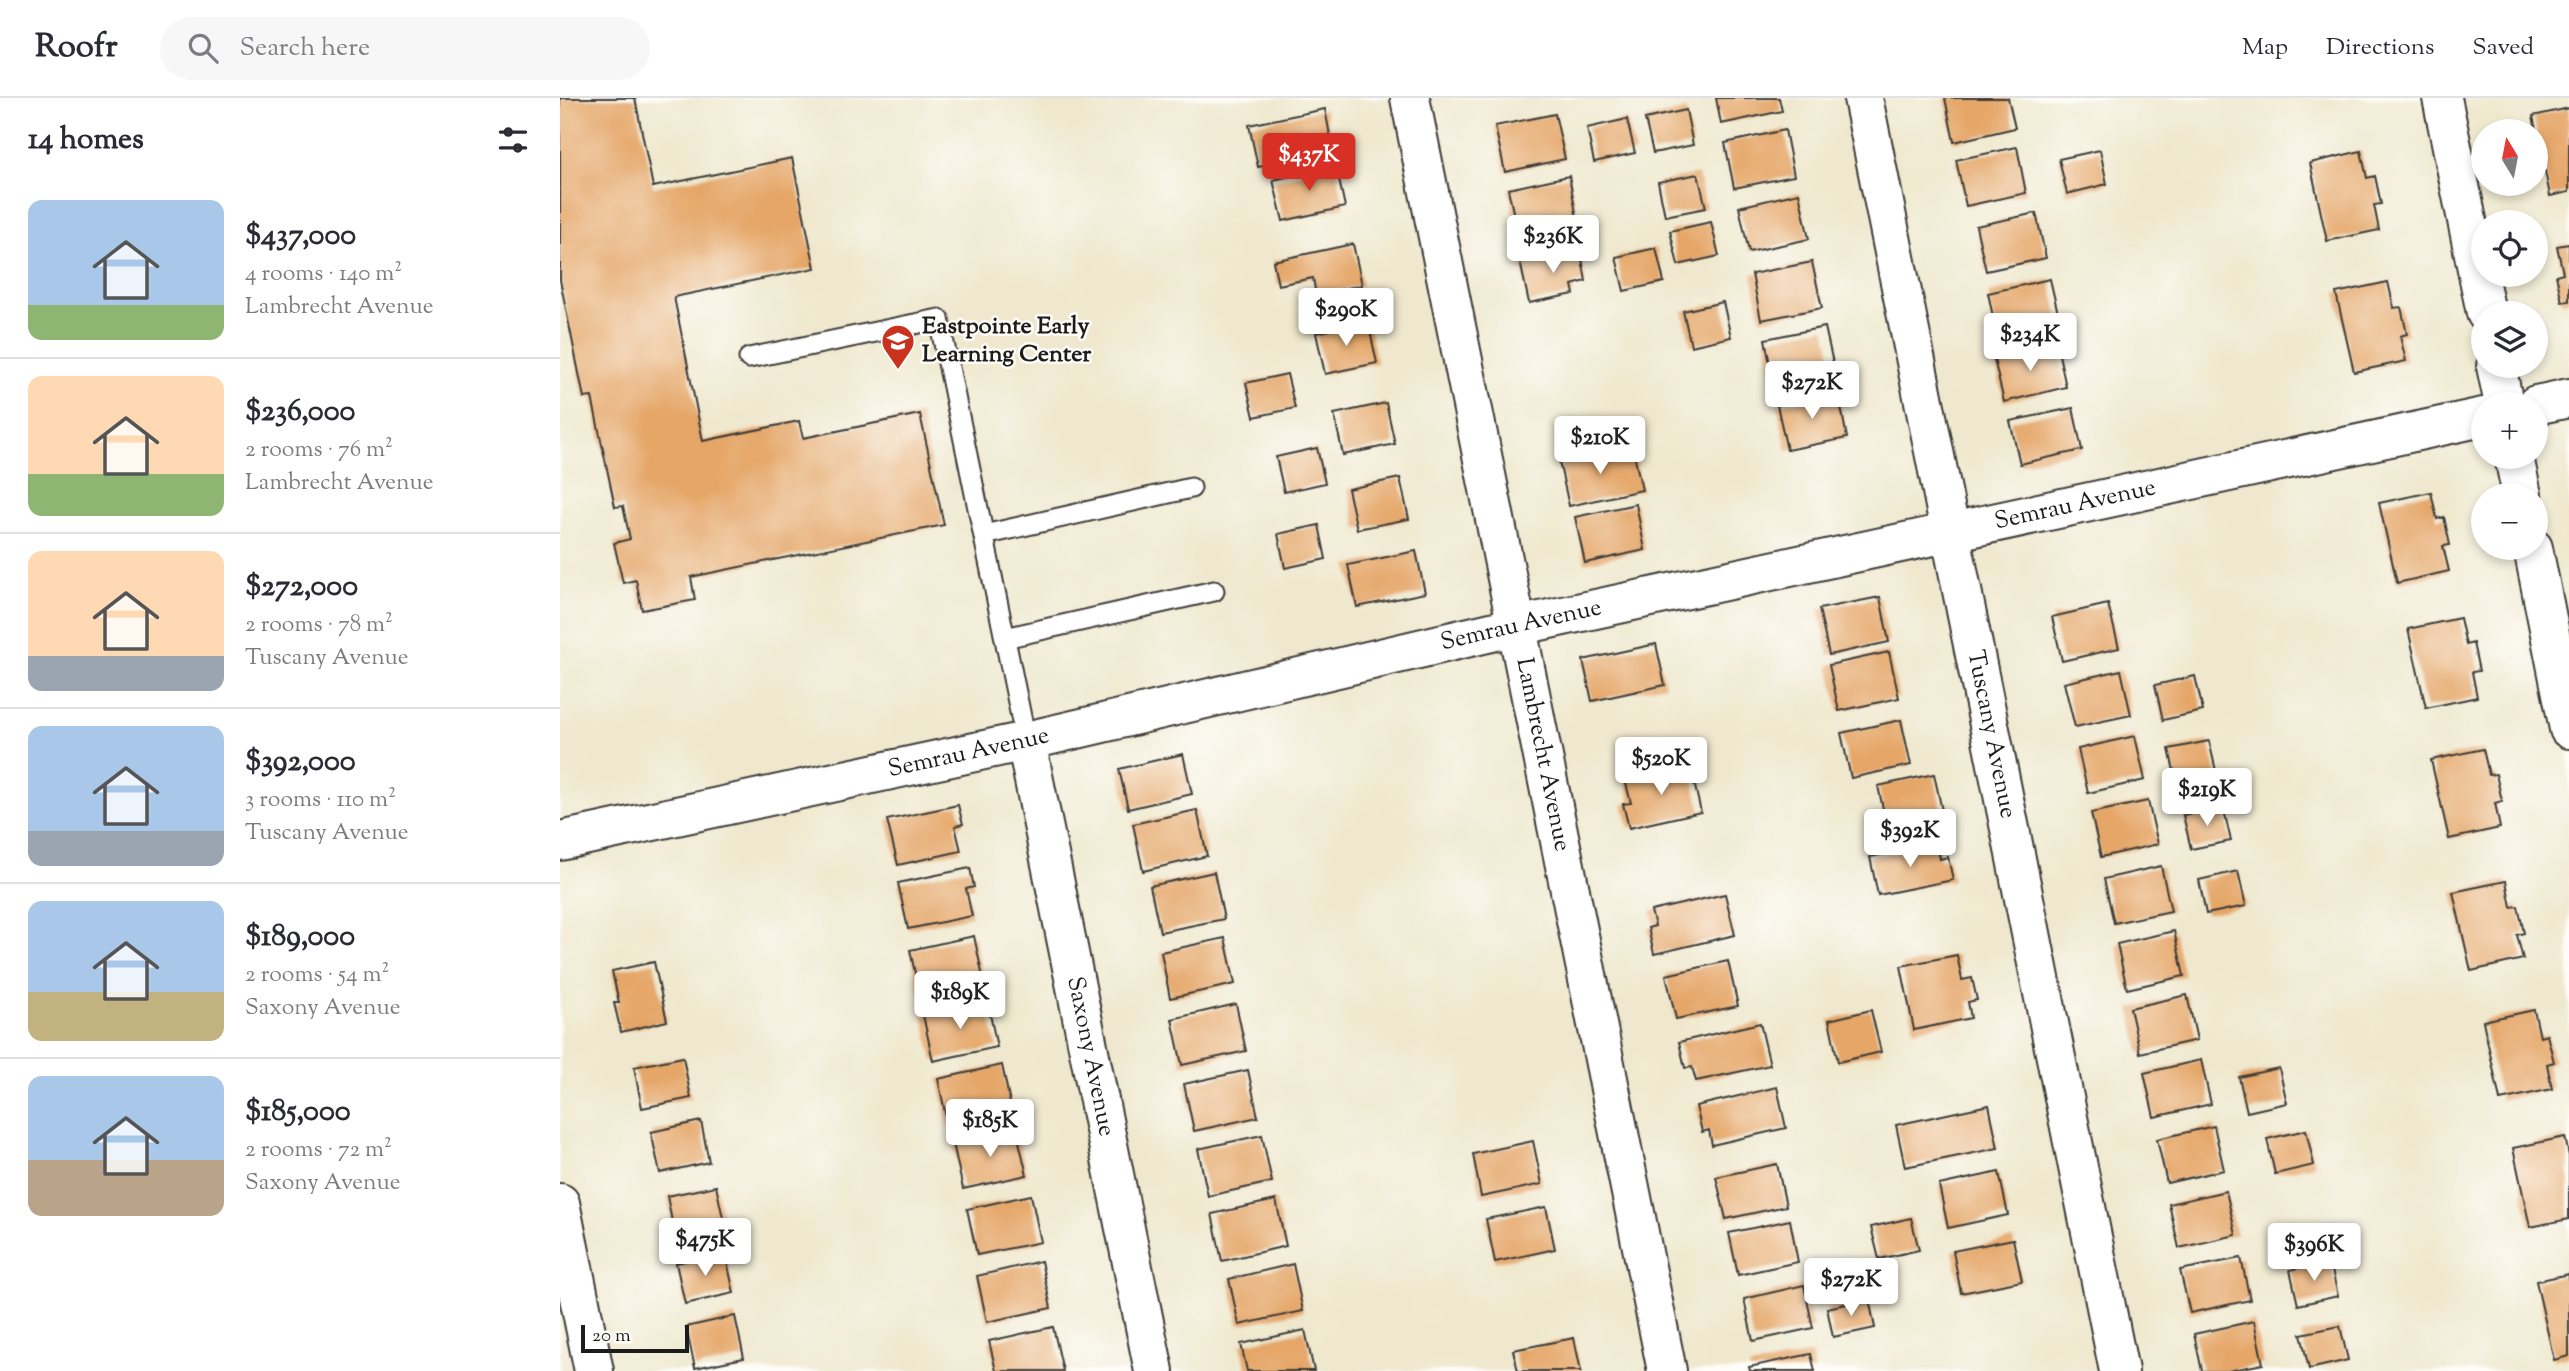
<!DOCTYPE html>
<meta charset="utf-8">
<style>
:root{--surface:#fff;--page:#f7f7f7;--text:#2b2b33;--muted:#7c7c81;--line:#e1e1e2;--accent:#d93025}
body{margin:0;font-family:"Sorts Mill Goudy",serif;background:var(--page);color:var(--text);height:100vh;display:flex;flex-direction:column;font-size:26px;white-space:nowrap}
*{box-sizing:border-box;margin:0}
p{font-size:23px;color:var(--muted)}
.icon{flex:none;width:38px;height:38px;fill:none;stroke:currentColor;stroke-width:2;stroke-linecap:round;stroke-linejoin:round}
.map{position:relative;flex:1;overflow:hidden}
.panel{display:flex;flex-direction:column;background:var(--surface);width:560px}
.panel>*{flex:none}
.needle{width:46px;rotate:350deg}
.buttons{position:absolute;left:1911px;top:21px;display:grid;gap:14px}
.buttons a{display:grid;place-items:center;width:77px;height:77px;border-radius:50%;background:var(--surface);box-shadow:0 4px 10px #0003;font-size:35px}
.scale{position:absolute;left:21px;bottom:18px;width:108px;box-sizing:border-box;padding-left:7px;border:4px solid #1c1c1c;border-top:0;font-size:19px;line-height:24px;white-space:nowrap;color:#1c1c1c;-webkit-text-stroke:5px #fdfcf7;paint-order:stroke}
.price{position:absolute;translate:-50% -60px;padding:0 16px;border-radius:7px;background:#fff;color:#222;font-size:23px;line-height:46px;filter:drop-shadow(0 2px 4px #0008)}
.price::after{content:'';position:absolute;left:50%;top:42px;width:21px;height:16px;margin-left:-10px;background:inherit;clip-path:polygon(0 0,100% 0,50% 100%)}
.price.active{background:var(--accent);color:#fff}
ul{padding:0;list-style:none}
li{display:flex;align-items:center;gap:21px;height:175px;padding:0 28px}
li+li{border-top:2px solid var(--line)}
li span{display:grid;place-items:center;flex:none;width:196px;height:140px;border-radius:14px;color:#555}
li>.icon{margin-inline-start:auto}
span .icon{width:84px;height:84px;fill:#fffc;stroke-width:1}
li b{font-size:30px}
h2{display:flex;justify-content:space-between;align-items:center;height:84px;padding:0 28px;font-size:30px}
header{display:flex;align-items:center;gap:42px;box-sizing:border-box;height:98px;padding:0 35px;background:var(--surface);border-bottom:2px solid var(--line)}
header strong{font-size:33px}
nav{display:flex;gap:38px;margin-inline-start:auto;font-size:24px}
.search{width:490px;height:63px;background:var(--page);display:flex;align-items:center;gap:18px;box-sizing:border-box;padding:0 24px;border-radius:38px;color:var(--muted);font-size:26px}
main{display:flex;flex:1;min-height:0}
.map>svg:first-child{display:block}
</style>
<header>
<strong>Roofr</strong>
<div class="search"><svg class="icon" aria-label="search" viewBox="0 0 24 24"><circle cx="10" cy="10" r="6"/><path d="M15 15l6 6"/></svg>Search here</div>
<nav><a>Map</a><a>Directions</a><a>Saved</a></nav>
</header>
<main>
<section class="panel">
<h2>14 homes<svg class="icon" aria-label="filters" viewBox="0 0 24 24"><path d="M4 7h16M4 17h16"/><circle cx="9" cy="7" r="2"/><circle cx="15" cy="17" r="2"/></svg></h2>
<ul>
<li><span style="background:linear-gradient(#a9c7e8 75%,#8fb573 0)"><svg class="icon" aria-label="home" viewBox="0 0 24 24"><path d="M3 11l9-7 9 7M6 9v11h12V9"/></svg></span><div><b>$437,000</b><p>4 rooms · 140 m²</p><p>Lambrecht Avenue</p></div></li>
<li><span style="background:linear-gradient(#ffd9b3 70%,#8fb573 0)"><svg class="icon" aria-label="home" viewBox="0 0 24 24"><path d="M3 11l9-7 9 7M6 9v11h12V9"/></svg></span><div><b>$236,000</b><p>2 rooms · 76 m²</p><p>Lambrecht Avenue</p></div></li>
<li><span style="background:linear-gradient(#ffd9b3 75%,#9aa5b1 0)"><svg class="icon" aria-label="home" viewBox="0 0 24 24"><path d="M3 11l9-7 9 7M6 9v11h12V9"/></svg></span><div><b>$272,000</b><p>2 rooms · 78 m²</p><p>Tuscany Avenue</p></div></li>
<li><span style="background:linear-gradient(#a9c7e8 75%,#9aa5b1 0)"><svg class="icon" aria-label="home" viewBox="0 0 24 24"><path d="M3 11l9-7 9 7M6 9v11h12V9"/></svg></span><div><b>$392,000</b><p>3 rooms · 110 m²</p><p>Tuscany Avenue</p></div></li>
<li><span style="background:linear-gradient(#a9c7e8 65%,#c2b280 0)"><svg class="icon" aria-label="home" viewBox="0 0 24 24"><path d="M3 11l9-7 9 7M6 9v11h12V9"/></svg></span><div><b>$189,000</b><p>2 rooms · 54 m²</p><p>Saxony Avenue</p></div></li>
<li><span style="background:linear-gradient(#a9c7e8 60%,#b9a48a 0)"><svg class="icon" aria-label="home" viewBox="0 0 24 24"><path d="M3 11l9-7 9 7M6 9v11h12V9"/></svg></span><div><b>$185,000</b><p>2 rooms · 72 m²</p><p>Saxony Avenue</p></div></li>
</ul>
</section>
<div class="map">
<svg width="2009" height="1273" viewBox="0 0 2009 1273">
<rect width="100%" height="100%" fill="#fdfcf7"/>
<filter id="ink" filterUnits="userSpaceOnUse"><feTurbulence type="fractalNoise" baseFrequency=".0143" numOctaves="2"/><feDisplacementMap in="SourceGraphic" scale="14" xChannelSelector="R" yChannelSelector="G"/><feConvolveMatrix kernelMatrix="1 2 1 2 8 2 1 2 1" color-interpolation-filters="sRGB"/></filter>
<filter id="wash" filterUnits="userSpaceOnUse"><feTurbulence type="fractalNoise" baseFrequency=".00686" numOctaves="4" result="noise"/><feDisplacementMap in="SourceGraphic" scale="28" xChannelSelector="R" yChannelSelector="G"/><feGaussianBlur stdDeviation="1.57" result="paint"/><feColorMatrix in="noise" values="0 0 0 0 0 0 0 0 0 0 0 0 0 0 0 0 0 1.4 0 .05"/><feComposite in="paint" operator="in"/></filter>
<g filter="url(#wash)">
<rect width="100%" height="100%" fill="#efe8ce"/>
<g id="blocks">
<!-- building -->
<path fill="#e5a667" d="M0 0H75L93 89 232 60 255 170 114 199 143 343 239 323 243 340 360 316 384 427 131 479 135 502 82 512 76 482 63 485 54 445 70 441 63 408 55 409 32 299 24 300 0 182Z
M1156 0H1219L1222 13 1161 26Z
M1385 0H1448L1455 30 1394 44Z
M2009 10V94L1990 98 1985 73 1978 74 1976 46H1979L1973 18Z
M765 11 773 53 698 69 689 27Z
M1126 12 1133 47 1093 55 1085 21Z
M995 16 1005 61 945 74 935 28Z
M1067 21 1075 55 1034 64 1027 30Z
M1225 32 1234 78 1174 90 1165 45Z
M1457 49 1466 95 1406 108 1396 62Z
M1540 52 1547 86 1507 96 1499 61Z
M1801 53 1807 80 1815 78 1821 106 1814 107 1819 132 1767 143 1750 65Z
M776 68 785 109 723 123 713 82Z
M1138 76 1146 110 1105 118 1098 84Z
M1009 78 1017 120 957 132 948 91Z
M1239 95 1249 141 1189 154 1179 109Z
M1476 115 1486 160 1426 173 1416 128Z
M1151 124 1159 158 1118 167 1110 133Z
M793 146 802 187 756 197 753 180 718 187 713 163Z
M2009 146V203L2002 204 1996 177 2003 175 1997 148Z
M1020 150 1026 183 1012 187 1014 196 969 205 960 163Z
M1096 150 1104 184 1064 193 1056 159Z
M1252 164 1262 210 1201 222 1192 176Z
M1490 181 1500 224 1437 238 1428 195Z
M1828 184 1834 210 1841 209 1847 236 1840 238 1846 263 1794 274 1776 195Z
M1163 204 1171 239 1131 248 1123 213Z
M808 224 817 265 765 276 756 235Z
M1265 229 1275 274 1214 287 1205 241Z
M1497 247 1506 289 1444 304 1434 261Z
M727 276 735 310 694 319 686 285Z
M1278 294 1287 340 1227 352 1217 307Z
M826 305 835 346 783 357 774 316Z
M1513 310 1522 352 1460 366 1450 323Z
M1072 347 1082 392 1009 408 999 363Z
M757 350 765 385 724 394 716 359Z
M840 380 849 421 797 431 788 391Z
M1871 394 1877 421 1884 419 1890 447 1883 448 1889 473 1837 485 1819 405Z
M1076 406 1085 452 1025 465 1015 419Z
M759 427 766 461 725 470 718 436Z
M856 453 865 495 797 509 788 467Z
M1320 499 1329 544 1269 557 1259 511Z
M1548 506 1559 550 1502 563 1492 519Z
M1900 520 1906 547 1913 545 1919 573 1912 574 1917 599 1866 610 1848 531Z
M1096 546 1105 587 1032 603 1023 562Z
M1329 554 1339 600 1279 613 1269 567Z
M1561 572 1571 617 1515 629 1504 585Z
M1635 578 1643 613 1603 622 1595 587Z
M1341 622 1351 667 1291 680 1281 635Z
M1575 638 1585 682 1528 695 1518 651Z
M1649 643 1657 677 1617 686 1609 651Z
M1923 651 1929 677 1936 676 1942 703 1935 705 1940 730 1889 741 1871 662Z
M623 656 632 696 568 711 559 671Z
M1130 667 1141 714 1069 730 1063 706 1071 705 1065 682Z
M1374 676 1383 717 1327 729 1318 688Z
M1588 703 1598 746 1541 759 1531 715Z
M398 707 403 726 395 728 401 753 338 767 327 722Z
M1663 708 1671 743 1631 751 1623 717Z
M637 712 647 758 583 773 573 726Z
M1377 745 1380 761 1388 759 1393 782 1318 797 1310 759Z
M1601 768 1611 813 1554 825 1544 781Z
M410 770 414 789 406 791 412 818 348 831 338 785Z
M1678 773 1686 808 1646 816 1639 782Z
M654 774 664 821 600 834 590 788Z
M1946 783 1951 809 1958 808 1964 835 1957 837 1963 861 1911 873 1893 794Z
M1165 796 1175 837 1094 856 1088 830 1095 828 1091 813Z
M1614 833 1624 878 1567 891 1557 846Z
M414 838 424 884 360 898 350 852Z
M665 840 675 886 610 900 601 854Z
M1397 857 1402 882 1412 880 1417 902 1408 904 1411 920 1354 932 1341 868Z
M1168 863 1178 908 1116 921 1106 877Z
M94 864 107 923 61 934 54 905H59L52 873Z
M1627 897 1637 942 1580 955 1570 910Z
M427 902 437 949 373 963 363 917Z
M676 906 686 953 622 967 612 921Z
M1311 912 1321 954 1278 964 1269 922Z
M1974 912 1980 939 1987 937 1994 964 1987 966 1992 991 1940 1002 1923 923Z
M1200 925 1210 967 1136 983 1132 969 1125 970 1119 944Z
M123 959 131 1000 82 1010 74 969Z
M1641 962 1651 1006 1594 1019 1584 975Z
M442 967 452 1014 388 1028 378 981Z
M1719 970 1727 1005 1687 1014 1679 979Z
M688 972 698 1019 634 1033 624 986Z
M1217 989 1226 1030 1152 1047 1149 1032 1142 1034 1136 1008Z
M1429 1007 1438 1050 1345 1069 1336 1027Z
M141 1023 149 1064 100 1075 91 1034Z
M1654 1028 1664 1072 1607 1085 1597 1041Z
M456 1031 467 1077 403 1091 393 1045Z
M1746 1032 1754 1067 1715 1076 1707 1041Z
M702 1037 712 1084 648 1098 638 1051Z
M2005 1039 2009 1058V1121L1970 1129 1953 1050Z
M973 1043 982 1086 921 1099 913 1056Z
M1217 1066 1226 1108 1166 1121 1156 1079Z
M1439 1074 1448 1117 1388 1130 1379 1087Z
M156 1088 165 1129 115 1139 107 1098Z
M1666 1093 1676 1137 1619 1150 1609 1106Z
M471 1097 481 1144 417 1157 407 1111Z
M716 1102 726 1148 662 1163 652 1116Z
M986 1109 995 1151 935 1164 926 1121Z
M1351 1120 1359 1152 1319 1161 1311 1129Z
M1230 1122 1238 1164 1178 1177 1169 1135Z
M1453 1141 1462 1183 1401 1195 1393 1153Z
M165 1154 174 1195 125 1206 116 1165Z
M1681 1160 1690 1202 1630 1215 1620 1172Z
M481 1163 491 1210 427 1224 417 1178Z
M1770 1163 1778 1198 1738 1207 1730 1172Z
M733 1166 743 1213 679 1227 669 1181Z
M2009 1176V1258L1994 1262 1976 1183Z
M1244 1187 1253 1230 1193 1243 1184 1201Z
M1309 1201 1315 1230 1273 1239 1267 1210Z
M175 1218 184 1260 135 1270 126 1229Z
M1694 1223 1703 1266 1668 1273H1642L1634 1236Z
M1780 1228 1788 1262 1749 1271 1741 1236Z
M493 1229 503 1273H436L429 1243Z
M745 1232 754 1273H687L681 1246Z
M1014 1240 1021 1273H958L953 1252Z
M1251 1256 1255 1273H1190L1189 1269Z"/>
</g>
</g>
<g filter="url(#ink)">
<use href="#blocks" fill-opacity="0" stroke="#3c3b37" stroke-width="2"/>
<g fill="none" stroke-linecap="round" stroke-linejoin="round">
<defs>
<path id="service" d="M189 260 379 221 466 643
M424 437 631 390
M445 540 654 493"/>
<g id="minor">
<path id="s1" d="M850 0 1107 1273"/>
<path id="s2" d="M1303 0 1559 1273"/>
<path d="M1882 0 1926 215"/>
<path d="M1936 268 1944 306"/>
<path d="M1976 307 2009 300"/>
<path d="M1954 359 1962 397"/>
<path d="M1973 450 2009 631"/>
<path id="s3" d="M466 643 594 1273"/>
<path id="s4" d="M0 743 466 643 957 528 1923 319"/>
<path d="M0 1105 34 1273"/>
</g>
</defs>
<!-- service casing -->
<use href="#service" stroke="#3c3b37" stroke-width="23"/>
<!-- minor casing -->
<use href="#minor" stroke="#3c3b37" stroke-width="42"/>
<!-- service -->
<use href="#service" stroke="#fff" stroke-width="19"/>
<!-- minor -->
<use href="#minor" stroke="#fff" stroke-width="38"/>
</g>
</g>
<!-- icons -->
<defs>
<symbol id="school-pin" viewBox="-11 -11 22 30"><path d="M0 17L-7.5 6A9.5 9.5 0 1 1 7.5 6Z" fill="#c8321e" stroke="#fdfcf7"/><path d="M0-5L7-2L0 1L-7-2ZM-4 1L0 2.5L4 1V4Q0 6-4 4Z" fill="#fff"/></symbol>
</defs>
<g fill-rule="evenodd">
<use href="#school-pin" x="319" y="224" width="38" height="52"/>
</g>
<g text-anchor="middle" dominant-baseline="central" stroke-width="5" stroke-linejoin="round" paint-order="stroke">
<!-- poi labels -->
<g font-size="24" font-weight="bold" fill="#1c1c1c" stroke="#fdfcf7" text-anchor="start">
<text x="362" y="229">Eastpointe Early<tspan x="362" dy="28">Learning Center</tspan></text>
</g>
<!-- street labels -->
<g font-size="24" fill="#1c1c1c" stroke="#fdfcf7">
<text stroke="none"><textPath href="#s4" startOffset="1552">Semrau Avenue</textPath></text>
<text stroke="none"><textPath href="#s4" startOffset="985">Semrau Avenue</textPath></text>
<text stroke="none"><textPath href="#s2" startOffset="649">Tuscany Avenue</textPath></text>
<text stroke="none"><textPath href="#s4" startOffset="418">Semrau Avenue</textPath></text>
<text stroke="none"><textPath href="#s1" startOffset="670">Lambrecht Avenue</textPath></text>
<text stroke="none"><textPath href="#s3" startOffset="322">Saxony Avenue</textPath></text>
</g>
</g>
</svg>
<div class="buttons">
<a><svg class="needle" viewBox="-14 -14 28 28"><path d="M0-13l5 13h-10z" fill="#e53935"/><path d="M0 13l5-13h-10z" fill="#7c7c81"/></svg></a>
<a><svg class="icon" aria-label="locate" viewBox="0 0 24 24"><circle cx="12" cy="12" r="6"/><path d="M12 2v4M12 18v4M2 12h4M18 12h4"/></svg></a>
<a><svg class="icon" aria-label="layers" viewBox="0 0 24 24"><path d="M12 4l9 5-9 5-9-5zM3 14l9 5 9-5"/></svg></a>
<a>+</a>
<a>−</a>
</div>
<div class="scale">20 m</div>
<b class="price active" style="left:749px;top:95px">$437K</b>
<b class="price" style="left:993px;top:177px">$236K</b>
<b class="price" style="left:786px;top:250px">$290K</b>
<b class="price" style="left:1470px;top:275px">$234K</b>
<b class="price" style="left:1252px;top:323px">$272K</b>
<b class="price" style="left:1040px;top:378px">$210K</b>
<b class="price" style="left:1101px;top:699px">$520K</b>
<b class="price" style="left:1647px;top:730px">$219K</b>
<b class="price" style="left:1350px;top:771px">$392K</b>
<b class="price" style="left:400px;top:933px">$189K</b>
<b class="price" style="left:430px;top:1061px">$185K</b>
<b class="price" style="left:145px;top:1180px">$475K</b>
<b class="price" style="left:1754px;top:1185px">$396K</b>
<b class="price" style="left:1291px;top:1220px">$272K</b>
</div>
</main>
